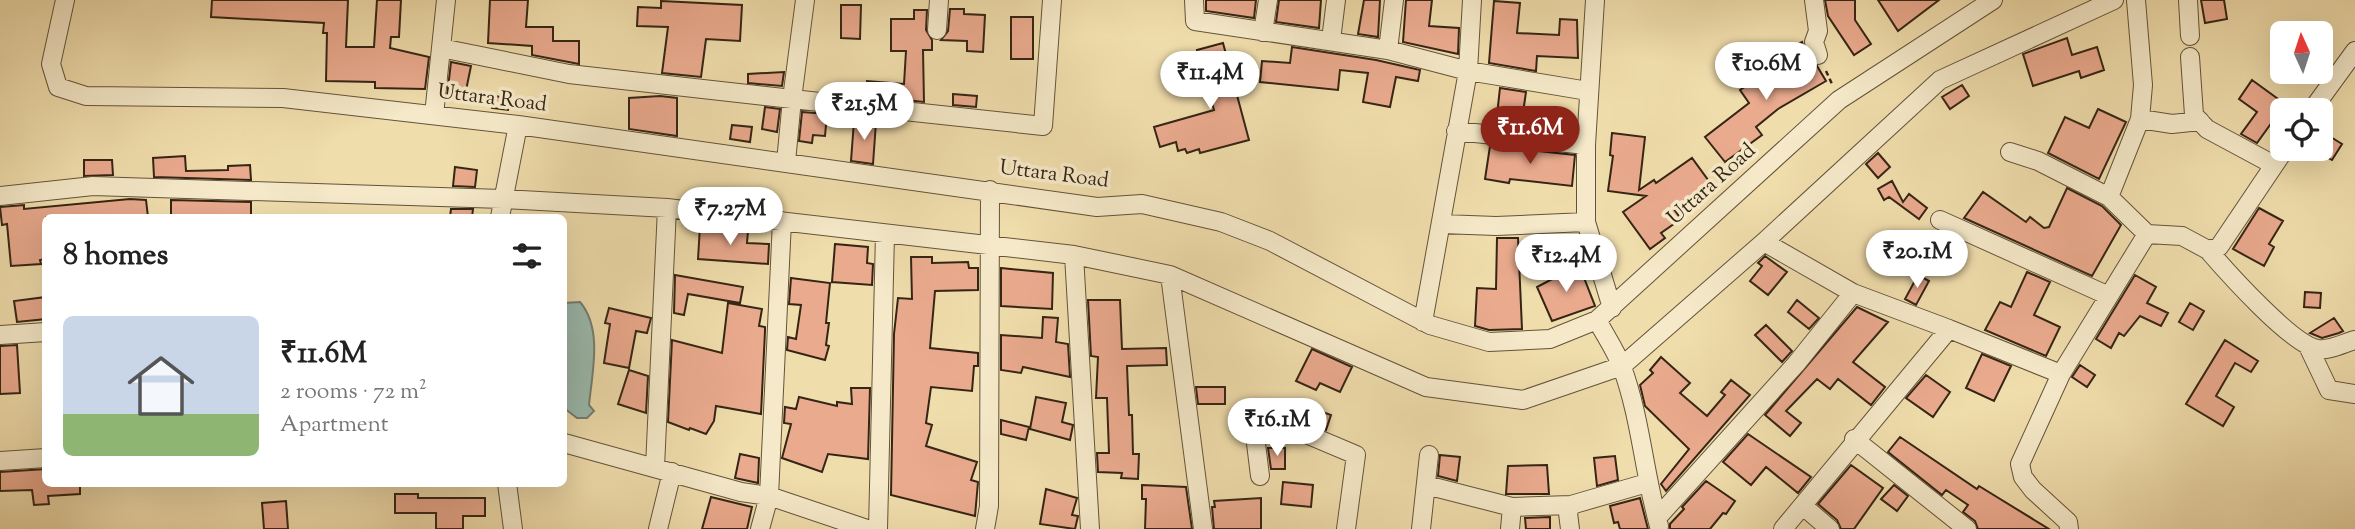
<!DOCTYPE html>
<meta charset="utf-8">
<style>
:root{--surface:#fff;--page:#f6f6f6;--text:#222;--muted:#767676;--line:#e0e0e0;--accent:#8f2418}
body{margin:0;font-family:"Sorts Mill Goudy",serif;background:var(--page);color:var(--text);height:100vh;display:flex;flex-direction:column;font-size:26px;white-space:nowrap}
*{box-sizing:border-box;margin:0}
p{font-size:23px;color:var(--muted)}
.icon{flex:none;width:38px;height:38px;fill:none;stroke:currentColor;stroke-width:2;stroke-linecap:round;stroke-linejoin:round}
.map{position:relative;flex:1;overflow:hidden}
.side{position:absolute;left:42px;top:214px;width:525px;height:273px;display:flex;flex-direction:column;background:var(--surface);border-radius:10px;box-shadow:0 7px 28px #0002}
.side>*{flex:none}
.needle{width:46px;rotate:357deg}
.controls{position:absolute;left:2270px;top:21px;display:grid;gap:14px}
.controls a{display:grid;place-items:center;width:63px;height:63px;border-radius:10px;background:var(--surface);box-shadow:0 7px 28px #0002;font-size:35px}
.price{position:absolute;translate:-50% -60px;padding:0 16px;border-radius:24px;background:#fff;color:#222;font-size:23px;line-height:46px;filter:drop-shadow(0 2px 4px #0008)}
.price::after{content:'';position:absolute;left:50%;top:42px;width:21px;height:16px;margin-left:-10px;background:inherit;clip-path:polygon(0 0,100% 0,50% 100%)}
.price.active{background:var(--accent);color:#fff}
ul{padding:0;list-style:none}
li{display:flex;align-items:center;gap:21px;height:175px;padding:0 21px}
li+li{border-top:2px solid var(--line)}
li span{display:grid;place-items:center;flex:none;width:196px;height:140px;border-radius:10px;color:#555}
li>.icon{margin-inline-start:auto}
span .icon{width:84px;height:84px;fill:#fffc;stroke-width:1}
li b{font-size:30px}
h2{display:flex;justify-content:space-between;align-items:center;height:84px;padding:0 21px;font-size:30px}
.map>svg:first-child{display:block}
</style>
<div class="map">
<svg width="2355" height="529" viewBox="0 0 2355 529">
<rect width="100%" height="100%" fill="#f0ddac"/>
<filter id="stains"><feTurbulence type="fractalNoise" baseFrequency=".00286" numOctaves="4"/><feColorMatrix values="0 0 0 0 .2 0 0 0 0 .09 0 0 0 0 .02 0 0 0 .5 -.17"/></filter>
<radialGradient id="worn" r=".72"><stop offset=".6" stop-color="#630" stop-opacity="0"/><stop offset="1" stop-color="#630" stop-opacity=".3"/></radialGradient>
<!-- water -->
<path fill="#9bbbaf" stroke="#727f71" stroke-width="2" d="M580 302C603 329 592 373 589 405L594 411 587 418H577L564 408V303Z"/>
<!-- building -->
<path fill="#eaaa8e" stroke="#352514" stroke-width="2" d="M212 0H348L346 47H374L377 0H401L399 37H391L390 48 429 57 425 89 375 88V82L326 81 327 33H323L324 23 211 17Z
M490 0H528L526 27H553V41H579V64L532 55V46L488 43Z
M1206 0H1256L1254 18 1206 11Z
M1279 0H1321L1319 28 1276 22Z
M1364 0H1380L1378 37 1358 34Z
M1406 0H1432L1429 26 1459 28 1458 54 1403 42Z
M1825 0H1855V20L1871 44 1854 55 1828 16Z
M1878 0H1939L1898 31Z
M2201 0H2224L2227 19 2205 23Z
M661 1 742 5 740 41 706 39 701 77 662 73 668 27 637 26 638 7 661 8Z
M1494 1 1520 3 1517 33 1559 35 1560 19 1577 20 1578 58 1537 56 1536 71 1489 63Z
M841 5H861L860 39 841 38Z
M950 9H964V14L985 15 983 52 967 51V41L941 40 948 31Z
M914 10H927L926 30 932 40V50H923L924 102 866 96 867 81 904 84 906 51H891V19H914Z
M1011 17H1033V59H1011Z
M2067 38 2072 55 2097 47 2104 70 2081 78 2079 71 2033 86 2023 54Z
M1802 42 1807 59 1817 66 1826 81 1778 109 1756 127 1762 135 1725 162 1705 137 1749 103 1740 90 1795 54 1791 48Z
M1223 43 1249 140 1200 153 1199 149 1187 153 1185 149 1178 151 1176 142 1160 147 1154 127 1214 110 1197 50Z
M1292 47 1376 60 1420 70 1418 81 1396 77 1390 107 1363 102 1368 73 1340 70 1338 90 1260 82 1262 61 1290 63Z
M451 62 471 66 464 100 447 97Z
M784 72 782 86 748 83V74Z
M2252 80 2285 104 2257 143 2241 134 2257 112 2239 99Z
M1962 85 1969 96 1950 109 1942 97Z
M1500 88 1526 92 1521 127 1496 124Z
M953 94 977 96 976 107 953 105Z
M493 96 510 98 508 110 492 108Z
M660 96 677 98V136L629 129V98Z
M765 107 780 109 777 132 762 129Z
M2098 109 2126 122 2099 179 2048 153 2065 117 2089 128Z
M802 112 827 114 825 136 813 135 812 143 799 141Z
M854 121 876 122 873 164 851 161Z
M732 125 752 127 750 142 730 139Z
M1612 133 1645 137 1639 190 1654 180 1656 183 1692 158 1711 184 1674 209 1681 219 1661 233 1665 238 1650 249 1623 212 1646 196 1608 191 1613 156 1610 155Z
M2326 134 2342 144 2332 160 2316 151 2320 149Z
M1490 146 1575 155 1572 186 1510 179 1509 183 1485 179Z
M1878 153 1890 167 1878 178 1866 164Z
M185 156 186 171 228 170V166L250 165 251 180 154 177 153 158Z
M84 160H112L113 175 84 176Z
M455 167 477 170 475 187 453 186Z
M1892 181 1903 202 1909 194 1927 208 1919 219 1889 197 1884 200 1878 189Z
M2067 188 2102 206 2121 225 2092 276 1964 218 1983 192 2026 222 2030 217 2044 228 2049 227Z
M130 199 146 200 148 217H46V259L40 260 41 264 11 266 7 224 2 225 0 207 24 205V209Z
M171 200 251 202V217H171Z
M2259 208 2283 221 2269 244 2274 247 2264 266 2233 249Z
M451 209H473L472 217H450Z
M700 226 748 231 747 243 769 244 768 264 698 259Z
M1497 238H1518L1522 329 1489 330 1475 326 1477 288 1496 289Z
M835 244 868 247 867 263 873 264 872 285 832 282Z
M1765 256 1787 272 1768 295 1750 281 1762 266 1758 263Z
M911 257H932V263L968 262 969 268H978V290L935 291 930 348 978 353V366H974L972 391 931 387 926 423 932 425 926 446 977 462 971 480 978 482 975 516 891 495 894 334 898 298 912 299Z
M1579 265 1595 306 1552 321 1537 287Z
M1001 268 1053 273 1052 309 1001 306Z
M2027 272 2050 282 2034 315 2060 327 2046 356 1985 330 2000 302 2011 307Z
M675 275 743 287 740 303 688 294 684 315 674 313Z
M1918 275 1929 281 1916 305 1905 299Z
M2135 275 2156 287 2147 303 2168 313 2161 326 2140 316 2124 336 2119 333 2111 348 2096 339Z
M791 278 830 283 826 323H829L826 345 829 346 825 360 787 350 788 337 796 339 801 305 789 304Z
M2305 292 2321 293 2320 308 2304 307Z
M46 297V319L17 322 14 301Z
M1088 300H1120L1122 349 1166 348 1167 365 1127 366 1129 415H1132L1133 454H1139L1138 479 1121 478 1122 473 1098 472 1097 453H1109L1107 398H1096L1098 357 1091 356Z
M1797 300 1819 318 1809 329 1788 312Z
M728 303 762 309 759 326 765 327V331L761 414 716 406 714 421 706 434 690 428 689 430 668 422 672 340 722 353Z
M2190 303 2204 311 2193 330 2179 322Z
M1857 307 1888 322 1853 362 1885 387 1871 405 1838 379 1830 389 1817 379 1786 411 1801 423 1790 436 1765 415Z
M609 308 651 318 647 333 636 331 629 368 604 363 610 324 605 323Z
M1043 317 1058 318 1056 342 1068 344 1070 377 1023 367 1021 373 1001 370V335L1042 338Z
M2334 318 2343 331 2339 333 2322 338 2310 333Z
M1766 325 1792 351 1782 362 1755 335Z
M2225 340 2258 361 2251 372 2235 363 2216 396 2234 407 2223 426 2186 404Z
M17 345 20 393 0 394V346Z
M1312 349 1352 367 1340 392 1320 383 1316 390 1296 381Z
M1982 354 2011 366 1994 401 1966 388Z
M1661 357 1690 383 1680 393 1707 416 1725 395 1721 392 1731 380 1750 395 1666 491 1661 484 1689 449 1645 406 1640 385 1653 373 1650 370Z
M2080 365 2095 375 2087 387 2072 377Z
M629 370 648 376 646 413 618 404Z
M1926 375 1950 392 1933 417 1906 398Z
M1196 387H1225V404H1198Z
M851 388H870L868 459 828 454 822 472 782 458 791 424 784 423 785 407 796 409 799 397 837 406V402L852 404Z
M1036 397 1066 403 1062 422 1073 425 1070 440 1030 429Z
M1304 405 1331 415 1326 430 1299 419Z
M1001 420 1029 427 1026 440 1001 434Z
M1748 434 1811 477 1798 493 1766 467 1751 485 1723 462Z
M1900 437 1977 489 1979 486 2049 529H1978L1975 521 1963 512 1968 505 1946 490 1942 495 1888 452Z
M1268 448H1285V469H1271Z
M740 454 759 458 758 483 735 478Z
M1440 455 1460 457 1457 481 1438 476Z
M1615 456 1618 480 1597 486 1594 458Z
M1547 465 1549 494H1506L1508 466Z
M1851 465 1883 488 1854 529H1841L1837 520 1818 504Z
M46 469V483H80V494L48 496 49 504 34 505 32 490 0 491V472Z
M1706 481 1735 501 1726 514 1723 513 1710 529H1670V524L1684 509 1682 507Z
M1283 482 1313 485 1311 507 1281 504Z
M1142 485 1186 487 1192 529H1145L1146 499H1142Z
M1894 485 1908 496 1897 511 1881 499Z
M1046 489 1077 498 1072 515 1078 516 1075 529 1040 524Z
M395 494H418V498H485V516H463V529H436V513H395Z
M711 497 752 507 747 529H702Z
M1261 498V529H1214L1212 507H1215L1214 501Z
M1640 498 1648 529H1620L1618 522 1614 523 1610 506Z
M286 501 288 529H264L262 503Z
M1550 517V529H1526L1525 518Z"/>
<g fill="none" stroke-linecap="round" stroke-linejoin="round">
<defs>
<path id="minor" d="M65 0 51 64 58 87 86 96 283 98 518 125 1097 207 1142 204 1221 222 1270 241 1430 325 1489 342 1550 339 1597 320 1839 100 1993 0
M805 0 792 99 1043 126 1052 0
M1194 0 1195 21 1388 50 1468 71 1588 91
M1595 0 1586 145V222L1612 308
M1814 0 1818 31 1814 42 1818 55
M2188 0 2190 36
M937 30 939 0
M1263 32 1268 0
M1331 40 1336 0
M441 48 569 74 792 99 786 162
M1388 50 1394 0
M2190 57 2194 115 2207 129 2274 165
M2312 110 2355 51
M434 115 446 0
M2140 119 2172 124 2200 121
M1456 131 1586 145
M2010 152 2038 161 2109 197 2147 234
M0 196 93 186 502 199 667 208 1074 255 1170 275 1426 387 1523 400 1622 366 1764 242 1940 80 2114 0
M2109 197 2140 119 2143 85 2136 0
M500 217 518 125
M1940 220 2109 296
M1442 224 1496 226 1586 222
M1764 242 1853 293 1949 329
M2208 250C2227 272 2292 345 2318 349 2329 351 2344 343 2355 340
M1074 255 1090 529
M1170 275 1203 529
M1597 320C1605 335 1616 351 1622 367 1641 419 1644 474 1659 526
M1423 322 1468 71 1472 0
M0 335 46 332
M2308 346 2329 390 2355 394
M1854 439 1967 529
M564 443 741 492 769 496 867 529
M0 461 46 458
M655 467 667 208
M1260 476 1252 411 1356 455 1346 529
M507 483 513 529
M1426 485 1512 507 1571 505
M1803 506 1830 529
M1657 518 1796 364 1853 293
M658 529 672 472
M760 529 769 496 782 221
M878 529 885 234
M985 529 989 506 990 190
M1421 529 1429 455
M1510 529 1512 507
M1570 529 1568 513 1571 505 1647 483
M1783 529 1949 329 2061 374
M2069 529 2068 522 2033 490 2023 477 2020 464 2061 374 2147 234 2182 236 2208 250 2219 247 2285 149"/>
</defs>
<!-- minor casing -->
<use href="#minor" stroke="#64533a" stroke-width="20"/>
<!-- path -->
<path stroke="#352514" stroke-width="2.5" stroke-dasharray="5 3.5" stroke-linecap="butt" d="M1826 71 1832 84"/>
<!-- minor -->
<use href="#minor" stroke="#f5e9c9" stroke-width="18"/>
</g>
<g text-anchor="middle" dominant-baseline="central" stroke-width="7" stroke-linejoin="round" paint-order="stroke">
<!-- street labels -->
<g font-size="21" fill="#352514" stroke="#f5e9c9">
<text transform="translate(492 99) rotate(7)">Uttara Road</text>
<text transform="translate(1054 175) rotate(7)">Uttara Road</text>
<text transform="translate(1712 185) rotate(-42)">Uttara Road</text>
</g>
</g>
<rect width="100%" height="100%" filter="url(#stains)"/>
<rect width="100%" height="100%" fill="url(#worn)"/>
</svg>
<div class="controls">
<a><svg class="needle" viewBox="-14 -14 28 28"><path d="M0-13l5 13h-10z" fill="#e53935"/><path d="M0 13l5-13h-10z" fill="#767676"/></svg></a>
<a><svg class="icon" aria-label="locate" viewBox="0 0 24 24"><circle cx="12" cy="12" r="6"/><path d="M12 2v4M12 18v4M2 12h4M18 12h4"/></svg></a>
</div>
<b class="price" style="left:1766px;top:102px">₹10.6M</b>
<b class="price" style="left:1210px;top:111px">₹11.4M</b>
<b class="price" style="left:864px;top:142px">₹21.5M</b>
<b class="price active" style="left:1530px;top:166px">₹11.6M</b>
<b class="price" style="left:730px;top:247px">₹7.27M</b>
<b class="price" style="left:1917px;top:290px">₹20.1M</b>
<b class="price" style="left:1566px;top:294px">₹12.4M</b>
<b class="price" style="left:1277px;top:458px">₹16.1M</b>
<section class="side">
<h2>8 homes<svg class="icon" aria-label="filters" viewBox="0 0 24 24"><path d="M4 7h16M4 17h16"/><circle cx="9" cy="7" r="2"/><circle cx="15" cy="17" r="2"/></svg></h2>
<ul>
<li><span style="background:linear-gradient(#c9d6e8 70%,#8fb573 0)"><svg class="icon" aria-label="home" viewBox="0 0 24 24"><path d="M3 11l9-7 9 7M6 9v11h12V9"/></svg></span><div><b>₹11.6M</b><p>2 rooms · 72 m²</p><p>Apartment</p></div></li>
</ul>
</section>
</div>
